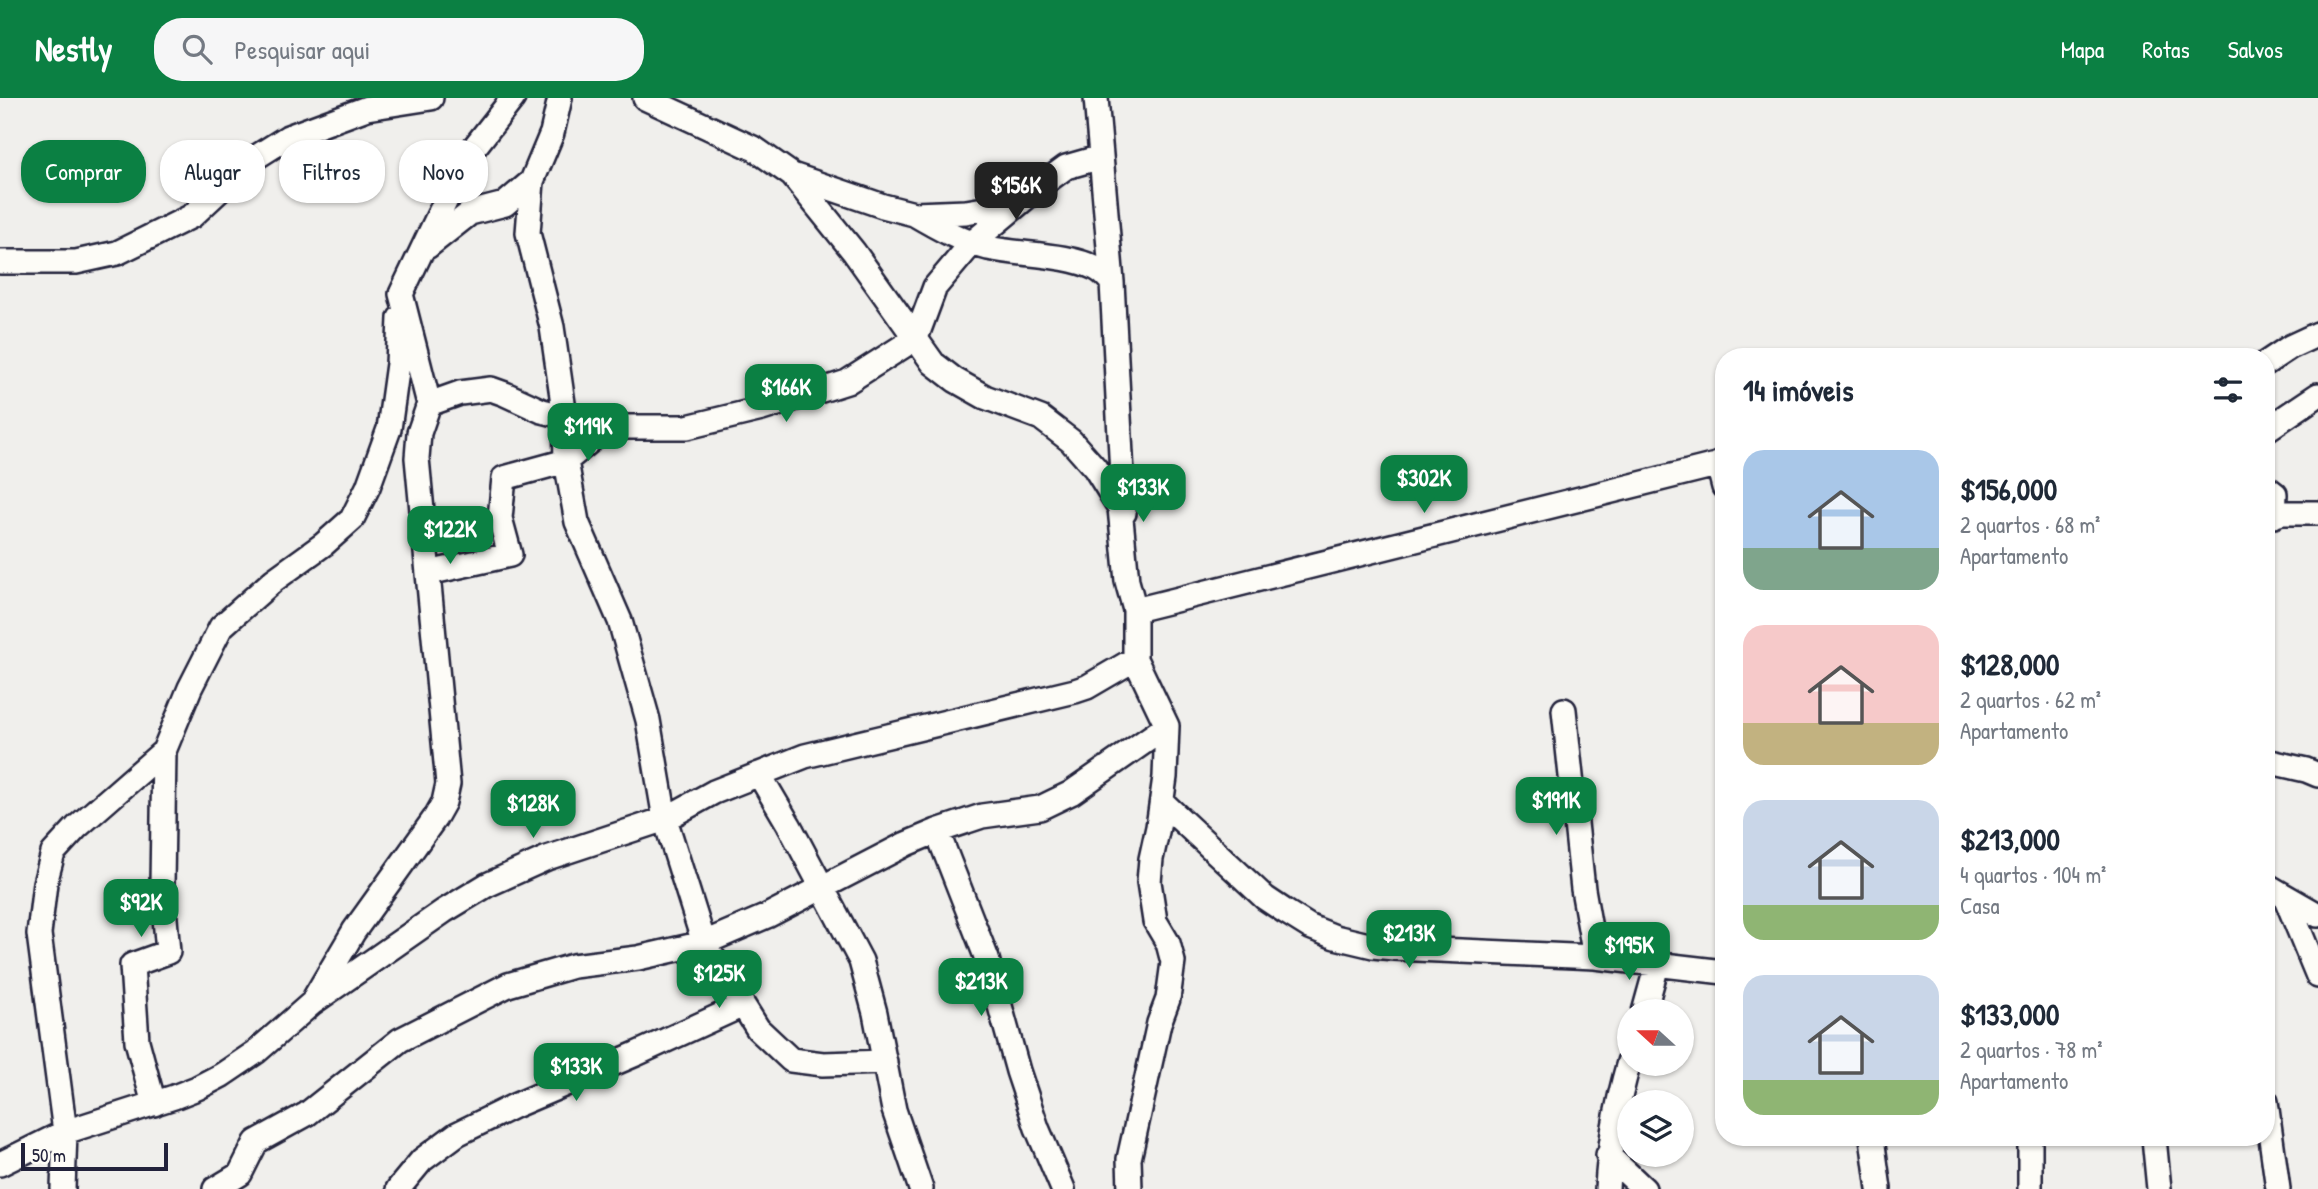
<!DOCTYPE html>
<html lang="pt">
<meta charset="utf-8">
<style>
:root{--surface:#fff;--page:#f6f6f7;--text:#1f2937;--muted:#747a83;--accent:#0b8043}
body{margin:0;font-family:"Patrick Hand",sans-serif;background:var(--page);color:var(--text);height:100vh;display:flex;flex-direction:column;font-size:26px;white-space:nowrap}
*{box-sizing:border-box;margin:0}
p{font-size:23px;color:var(--muted)}
.icon{flex:none;width:38px;height:38px;fill:none;stroke:currentColor;stroke-width:2;stroke-linecap:round;stroke-linejoin:round}
.map{position:relative;flex:1;overflow:hidden}
.details{position:absolute;left:1715px;top:250px;width:560px;height:798px;display:flex;flex-direction:column;background:var(--surface);border-radius:28px;box-shadow:0 2px 5px #0004}
.details>*{flex:none}
.banner{position:absolute;left:21px;top:42px;width:665px;height:63px;display:flex;gap:14px}
.needle{width:46px;rotate:291deg}
.controls{position:absolute;left:1617px;top:901px;display:grid;gap:14px}
.controls a{display:grid;place-items:center;width:77px;height:77px;border-radius:50%;background:var(--surface);box-shadow:0 2px 5px #0004;font-size:35px}
.scale{position:absolute;left:21px;bottom:18px;width:147px;box-sizing:border-box;padding-left:7px;border:4px solid #22223b;border-top:0;font-size:19px;line-height:24px;white-space:nowrap;color:#22223b;-webkit-text-stroke:5px #fdfcf7;paint-order:stroke}
.price{position:absolute;translate:-50% -60px;padding:0 16px;border-radius:14px;background:var(--accent);color:#fff;font-size:23px;line-height:46px;filter:drop-shadow(0 2px 4px #0008)}
.price::after{content:'';position:absolute;left:50%;top:42px;width:21px;height:16px;margin-left:-10px;background:inherit;clip-path:polygon(0 0,100% 0,50% 100%)}
.price.current{background:#222;color:#fff}
ul{padding:0;list-style:none}
li{display:flex;align-items:center;gap:21px;height:175px;padding:0 28px}
li span{display:grid;place-items:center;flex:none;width:196px;height:140px;border-radius:21px;color:#555}
li>.icon{margin-inline-start:auto}
span .icon{width:84px;height:84px;fill:#fffc;stroke-width:1}
li b{font-size:30px}
h2{display:flex;justify-content:space-between;align-items:center;height:84px;padding:0 28px;font-size:30px}
.pill{padding:0 24px;border-radius:28px;background:var(--surface);box-shadow:0 2px 5px #0004;font-size:24px;line-height:63px}
.pill.current{background:var(--accent);color:#fff}
header{display:flex;align-items:center;gap:42px;box-sizing:border-box;height:98px;padding:0 35px;background:var(--accent);color:#fff}
header strong{font-size:33px}
nav{display:flex;gap:38px;margin-inline-start:auto;font-size:24px}
.search{width:490px;height:63px;background:var(--page);display:flex;align-items:center;gap:18px;box-sizing:border-box;padding:0 24px;border-radius:28px;color:var(--muted);font-size:26px}
.map>svg:first-child{display:block}
</style>
<header>
<strong>Nestly</strong>
<div class="search"><svg class="icon" aria-label="search" viewBox="0 0 24 24"><circle cx="10" cy="10" r="6"/><path d="M15 15l6 6"/></svg>Pesquisar aqui</div>
<nav><a>Mapa</a><a>Rotas</a><a>Salvos</a></nav>
</header>
<div class="map">
<svg width="2318" height="1091" viewBox="0 0 2318 1091">
<rect width="100%" height="100%" fill="#f0efec"/>
<filter id="ink" filterUnits="userSpaceOnUse"><feTurbulence type="fractalNoise" baseFrequency=".0143" numOctaves="2"/><feDisplacementMap in="SourceGraphic" scale="14" xChannelSelector="R" yChannelSelector="G"/><feConvolveMatrix kernelMatrix="1 2 1 2 8 2 1 2 1" color-interpolation-filters="sRGB"/></filter>
<g filter="url(#ink)">
<g fill="none" stroke-linecap="round" stroke-linejoin="round">
<defs>
<path id="minor" d="M560 0 552 35 532 83 528 135 552 229 565 319 566 363 577 424 620 523 648 622 665 721 704 845 758 931 791 962 823 966 885 964
M645 0 755 51 792 77 854 154 933 265 955 282 985 299 1041 320 1071 343 1095 370 1120 410 1127 483 1135 512V561L1167 628 1165 679 1158 729 1151 761 1149 784 1155 823 1168 845 1173 864 1168 901 1159 925 1129 1061 1130 1091
M1096 0 1112 184
M792 77 883 108 914 116 966 114 996 109 1040 88 1066 69 1101 59
M914 116C938 130 961 143 988 150 1021 157 1067 156 1095 170 1102 173 1107 179 1112 184L1124 415
M427 149 470 115 505 106 532 83
M0 164H76L117 155 192 118 253 61 288 39 367 10 431 0
M2266 265 2290 249 2318 236
M429 306 460 295 491 291 505 296 542 313 607 329H687L762 311 847 284 916 240 935 189 972 145 1040 88
M2266 332 2318 297
M1718 366 1724 389
M2266 389 2275 396 2274 418
M2266 420 2282 415H2318
M428 475 510 457 500 420 504 380 566 363 607 329
M1135 512 1724 365
M1564 612 1583 791 1595 859
M2266 663 2306 672 2318 677
M759 676 789 727 861 863 875 915 894 1012 921 1091
M1162 704 1265 800 1286 814 1310 829 1335 839 1373 848 1394 850 1595 859 1724 874
M937 733 987 861 1018 973 1037 1030 1063 1091
M2266 787 2318 817
M2285 798 2318 878
M315 899 354 833 435 720 444 704 448 686 417 360 419 335 429 306 401 196 466 60 513 0
M1644 914 1657 867
M2266 1004 2278 1091
M154 1006 137 943 132 867 168 854 162 787 164 653 190 590 221 529 274 482 324 446 352 421 368 389 389 331 398 266 400 220
M1872 1040 1879 1091
M2030 1040V1091
M2154 1040 2159 1091
M1608 1057 1644 1091
M0 1066 65 1034 174 999 197 990 222 977 256 954 312 905 444 813 487 787 547 760 665 721 714 694 805 658 1075 593 1087 589 1135 561
M63 1091 65 1034 39 836 45 785 53 755 77 729 164 653
M215 1091 240 1076 256 1044 307 1016 400 942 508 887 573 868 638 860 704 845 767 818 906 746 937 733 982 718 1040 710 1071 695 1167 628
M398 1091 422 1062 457 1036 514 1008 636 956 743 907
M1607 1091C1609 1047 1617 1006 1629 964"/>
</defs>
<!-- minor casing -->
<use href="#minor" stroke="#22223b" stroke-width="28"/>
<!-- minor -->
<use href="#minor" stroke="#fdfcf7" stroke-width="23"/>
</g>
</g>
</svg>
<div class="controls">
<a><svg class="needle" viewBox="-14 -14 28 28"><path d="M0-13l5 13h-10z" fill="#e53935"/><path d="M0 13l5-13h-10z" fill="#747a83"/></svg></a>
<a><svg class="icon" aria-label="layers" viewBox="0 0 24 24"><path d="M12 4l9 5-9 5-9-5zM3 14l9 5 9-5"/></svg></a>
</div>
<div class="scale">50 m</div>
<b class="price current" style="left:1016px;top:124px">$156K</b>
<b class="price" style="left:786px;top:326px">$166K</b>
<b class="price" style="left:588px;top:365px">$119K</b>
<b class="price" style="left:1424px;top:417px">$302K</b>
<b class="price" style="left:1143px;top:426px">$133K</b>
<b class="price" style="left:450px;top:468px">$122K</b>
<b class="price" style="left:1556px;top:739px">$191K</b>
<b class="price" style="left:533px;top:742px">$128K</b>
<b class="price" style="left:141px;top:841px">$92K</b>
<b class="price" style="left:1409px;top:872px">$213K</b>
<b class="price" style="left:1629px;top:884px">$195K</b>
<b class="price" style="left:719px;top:912px">$125K</b>
<b class="price" style="left:981px;top:920px">$213K</b>
<b class="price" style="left:576px;top:1005px">$133K</b>
<div class="banner">
<a class="pill current">Comprar</a>
<a class="pill">Alugar</a>
<a class="pill">Filtros</a>
<a class="pill">Novo</a>
</div>
<section class="details">
<h2>14 imóveis<svg class="icon" aria-label="filters" viewBox="0 0 24 24"><path d="M4 7h16M4 17h16"/><circle cx="9" cy="7" r="2"/><circle cx="15" cy="17" r="2"/></svg></h2>
<ul>
<li><span style="background:linear-gradient(#a9c7e8 70%,#7fa58c 0)"><svg class="icon" aria-label="home" viewBox="0 0 24 24"><path d="M3 11l9-7 9 7M6 9v11h12V9"/></svg></span><div><b>$156,000</b><p>2 quartos · 68 m²</p><p>Apartamento</p></div></li>
<li><span style="background:linear-gradient(#f6c9c9 70%,#c2b280 0)"><svg class="icon" aria-label="home" viewBox="0 0 24 24"><path d="M3 11l9-7 9 7M6 9v11h12V9"/></svg></span><div><b>$128,000</b><p>2 quartos · 62 m²</p><p>Apartamento</p></div></li>
<li><span style="background:linear-gradient(#c9d6e8 75%,#8fb573 0)"><svg class="icon" aria-label="home" viewBox="0 0 24 24"><path d="M3 11l9-7 9 7M6 9v11h12V9"/></svg></span><div><b>$213,000</b><p>4 quartos · 104 m²</p><p>Casa</p></div></li>
<li><span style="background:linear-gradient(#c9d6e8 75%,#8fb573 0)"><svg class="icon" aria-label="home" viewBox="0 0 24 24"><path d="M3 11l9-7 9 7M6 9v11h12V9"/></svg></span><div><b>$133,000</b><p>2 quartos · 78 m²</p><p>Apartamento</p></div></li>
</ul>
</section>
</div>
